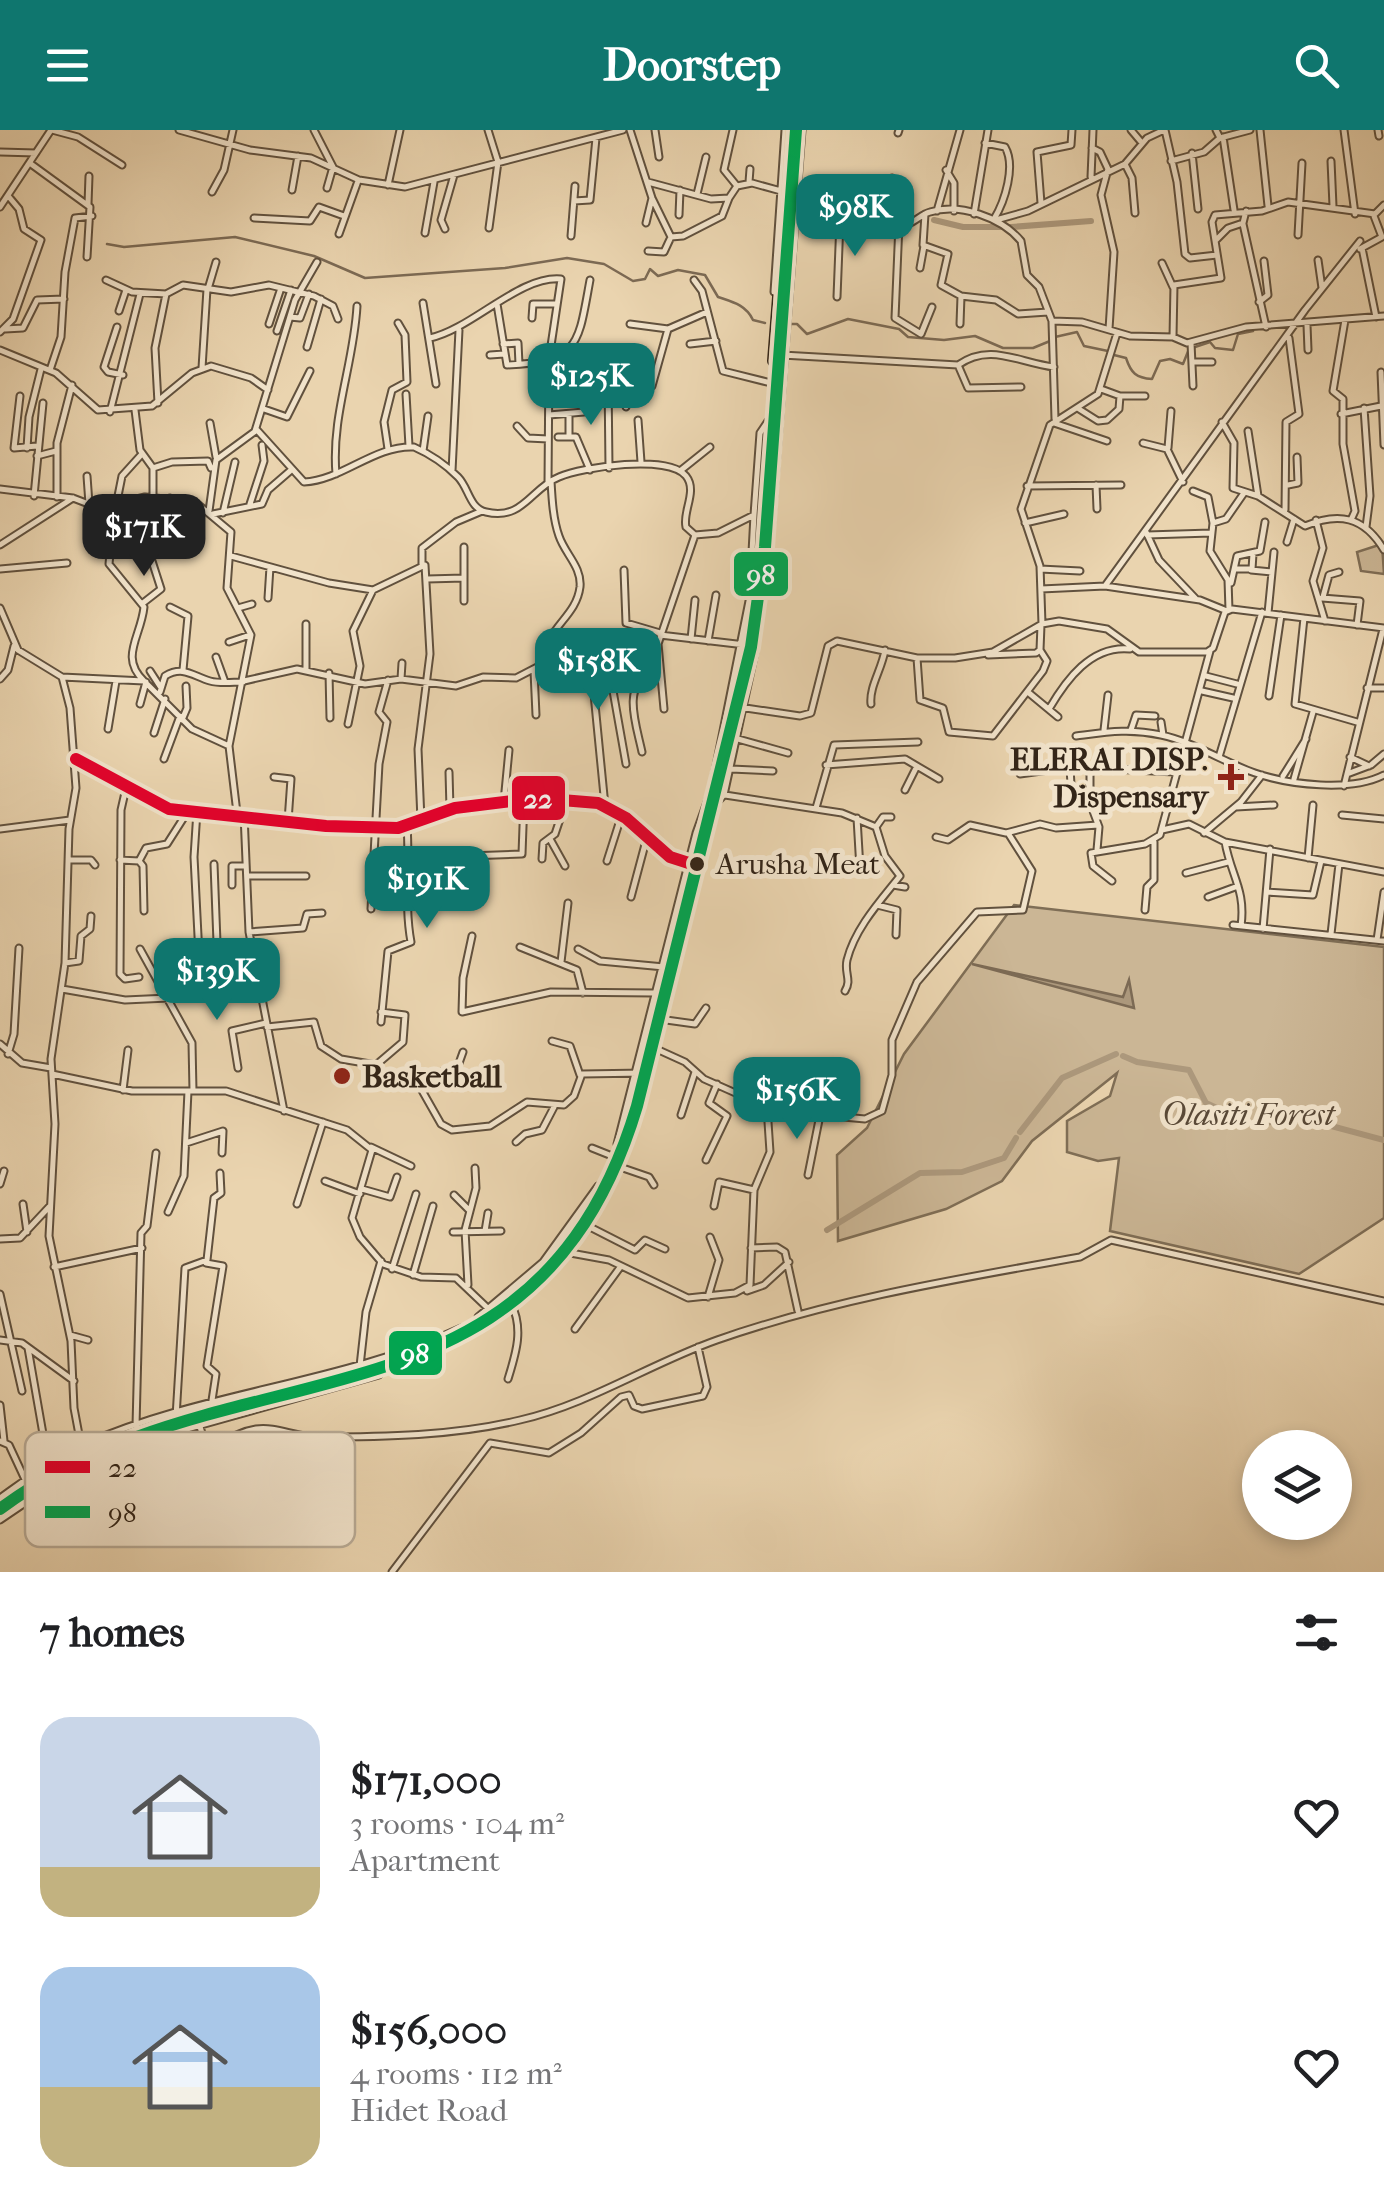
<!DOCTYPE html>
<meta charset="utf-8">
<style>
:root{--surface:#fff;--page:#f2f2f2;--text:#202124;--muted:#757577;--accent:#0f766e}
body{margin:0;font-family:"IM FELL French Canon",serif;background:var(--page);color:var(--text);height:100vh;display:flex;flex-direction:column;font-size:38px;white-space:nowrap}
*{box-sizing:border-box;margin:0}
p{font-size:32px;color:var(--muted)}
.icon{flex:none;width:55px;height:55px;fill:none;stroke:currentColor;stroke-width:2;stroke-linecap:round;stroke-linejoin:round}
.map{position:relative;height:1442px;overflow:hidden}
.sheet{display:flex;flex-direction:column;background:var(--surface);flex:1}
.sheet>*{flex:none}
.fabs{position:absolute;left:1242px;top:1300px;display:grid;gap:20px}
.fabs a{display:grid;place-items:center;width:110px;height:110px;border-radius:50%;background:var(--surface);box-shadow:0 5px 15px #0003;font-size:50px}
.price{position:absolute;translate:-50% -85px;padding:0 22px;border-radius:20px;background:var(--accent);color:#fff;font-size:32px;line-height:65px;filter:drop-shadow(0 2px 5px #0008)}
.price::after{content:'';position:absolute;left:50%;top:60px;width:30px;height:22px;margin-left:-15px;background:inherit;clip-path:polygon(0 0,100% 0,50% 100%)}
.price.current{background:#222;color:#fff}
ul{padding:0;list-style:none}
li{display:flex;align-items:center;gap:30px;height:250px;padding:0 40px}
li span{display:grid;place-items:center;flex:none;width:280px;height:200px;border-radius:30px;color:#555}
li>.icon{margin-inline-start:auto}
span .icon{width:120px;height:120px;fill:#fffc;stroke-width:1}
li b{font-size:42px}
h2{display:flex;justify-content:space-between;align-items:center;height:120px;padding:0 40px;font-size:42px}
header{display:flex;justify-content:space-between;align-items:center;height:130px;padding:0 40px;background:var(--accent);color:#fff;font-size:45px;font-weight:700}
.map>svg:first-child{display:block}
</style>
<header><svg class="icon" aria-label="menu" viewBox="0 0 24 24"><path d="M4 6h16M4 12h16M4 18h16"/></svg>Doorstep<svg class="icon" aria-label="search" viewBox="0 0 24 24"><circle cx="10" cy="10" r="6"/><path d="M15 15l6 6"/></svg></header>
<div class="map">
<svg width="1384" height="1442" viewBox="0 0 1384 1442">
<rect width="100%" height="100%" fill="#ead4af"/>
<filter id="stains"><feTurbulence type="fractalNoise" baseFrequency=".002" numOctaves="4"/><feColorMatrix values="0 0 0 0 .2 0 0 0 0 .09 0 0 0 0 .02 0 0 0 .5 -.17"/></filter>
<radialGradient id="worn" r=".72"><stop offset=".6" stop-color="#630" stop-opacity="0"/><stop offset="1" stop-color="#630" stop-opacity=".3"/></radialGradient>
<!-- green -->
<path fill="#cbb695" stroke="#7f6e56" stroke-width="2.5" d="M1382 414 1384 444 1361 441 1357 422Z
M1014 775 1384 817V1088L1299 1144 1110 1101 1119 1028 1098 1031 1067 1022V991L1110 966 1117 943 1032 1011 1002 1051 946 1079 838 1111 837 1025 867 998 904 924Z"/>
<!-- water -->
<path fill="#ac987c" stroke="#7c6a54" stroke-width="2.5" d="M972 834 1123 867 1129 850 1134 878Z"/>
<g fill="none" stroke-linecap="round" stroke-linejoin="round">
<!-- stream -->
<path stroke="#7c6a54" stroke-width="2.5" d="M107 114 124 117 235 107 314 126 365 148 505 138 567 128 604 134 633 151 645 149 650 139 658 146 678 140 705 145 718 167C733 172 746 175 753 190L765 193
M790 194H797L807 204 848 189 899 199 908 207 944 210 975 206 1003 218H1033L1050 211
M1055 207 1077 202 1084 216 1108 221
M1195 217 1210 212 1215 218 1233 220 1238 204 1253 201
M1114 225 1126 228C1131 243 1136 248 1152 249L1160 231 1170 229 1183 234 1189 219"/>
<!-- river -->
<path stroke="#ac987c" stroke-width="6" d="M934 90 963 97H1002
M1011 97 1091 91
M1123 926 1137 932 1189 940 1206 973 1251 994 1305 989 1384 1010
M1020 1002 1062 948 1116 924
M827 1100 920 1043 962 1042 1004 1028 1016 1008"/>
<defs>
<path id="minor" d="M52 0 78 7 122 35
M179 0 250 20 311 28 359 50 405 57 623 0
M314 0 333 37 327 58
M488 0 498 32 489 98
M630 0 652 68 671 107 683 106 722 86 729 68
M655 0 659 27
M733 0 724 40 737 56
M1131 0 1142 13
M1165 0 1177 52 1185 124 1190 128 1217 125
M1216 0 1220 8 1250 0
M1260 0 1268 76
M1344 0 1355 84
M1378 0 1379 6
M898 3 899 0
M1223 7 1234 80
M985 13 1005 17C1016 36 1005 71 994 89
M1092 18 1100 22 1108 39 1101 65 1114 122 1109 199
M0 22 36 23
M1192 23 1198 79
M1171 31 1204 22 1220 8
M1331 31 1333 76
M31 34 90 77 87 127
M1125 34 1132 48 1135 83
M946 40 954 53V81
M1091 47 1093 0
M648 52 711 69 729 68 737 56 752 53 781 61
M749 52 750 39
M388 55 400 0
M857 56V89
M292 60 298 26
M212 62 224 40 233 0
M697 64 706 27
M574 71 590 70 596 8
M1041 73 1037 22 1071 15 1072 0
M88 74 89 46
M793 76 833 90 870 88 908 94C916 91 922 84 930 82 960 73 1001 87 1021 111L1027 145 1039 157 1052 191 1082 192 1130 206 1173 207 1187 213 1246 197 1384 186
M0 77 51 0
M937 81 960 0
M925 84 923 115 948 124 941 155 961 166 996 170 1018 184 1048 182
M974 84 988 0
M679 85 680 60
M254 88 310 91 319 77 344 86
M996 90 1028 81 1125 34 1147 8 1164 0
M887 92 892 48
M646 93 652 68
M899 94 895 188 921 204 932 177
M1243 94 1266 197
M445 99 441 90 454 45
M425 103 434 52
M339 104 358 51
M1298 105 1302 33
M571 106 575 56
M1216 110 1228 98 1243 93 1246 81
M1362 118 1376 187
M1360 119 1382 107 1374 86
M648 121 664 122 671 107
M1318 130 1322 158
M1162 133 1173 157
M920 138 924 116
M106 150 132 162 166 164 183 155 231 162 269 155 314 166 333 176 338 189
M694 150 702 161 723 241 771 253
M208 159 216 132
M774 162 785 0
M837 167 840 91
M1259 172 1268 165 1264 131
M423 173 436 254
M497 174 507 235C580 232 578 215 590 150
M119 181 126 160
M290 187 300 188 309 164
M532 188 533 174H557
M1345 190 1333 261 1343 269V314L1355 381 1351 390
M1052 192 1055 289
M269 194 281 158
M630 194 668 199
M960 194 961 166
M1307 195 1308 220
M117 197 104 237 108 242 123 245
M5 199 23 198 37 170 64 169
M277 201 291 160
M0 202 13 189 41 110 24 99 19 79 9 67
M1173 207 1174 155 1221 148 1212 92 1215 85 1262 81 1288 72 1375 84 1384 75
M430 208C472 199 520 145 561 149L549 229 548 353
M1191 213 1193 256
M503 214 518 213 519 234
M690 214 716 211
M307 217 321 169
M0 220 56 243 98 280 152 276 192 243 211 236 251 248 268 260
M490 225 504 224
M782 225 958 235C990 212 1019 233 1054 237
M1194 232H1212
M958 235 968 258 1021 257
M586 236 608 249 609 338
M202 238 207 159
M50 240 61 207 65 142 75 88 92 86
M1381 242 1384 315
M1101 259 1120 266H1145
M406 264 409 316
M20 266 14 318 37 316
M592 266 607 265
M626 269 652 256 668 199 707 182
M158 273 155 218 166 164
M626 277 628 227
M1364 278 1370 366 1366 397
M264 279 287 287 310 241
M1079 279 1098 291 1107 290 1119 279 1120 266
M135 280 140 320 153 338
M110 282 140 164
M569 284V306
M1341 284 1381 276
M549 285 584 282
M638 290 641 332
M1222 292 1234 313 1233 358 1258 366 1305 396C1338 382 1364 386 1384 420
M210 293 216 327
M1054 293 1107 311
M517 296 528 308 548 309
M255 301 295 170 317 132
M1248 301 1258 366
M558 307H576L590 340
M1143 313 1167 319 1183 352
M27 318 29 287 41 239
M1168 318 1171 281
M388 319 384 292 392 260 407 252 405 205 398 193
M423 321 428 286
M37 326 56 321
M452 341 459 200
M680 341 710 317
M336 344C331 286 354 233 357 176
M87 346 89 374
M1096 355 1097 379
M1288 355 1298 353 1297 327
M1027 356 1121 355
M0 359 73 368 99 378 145 367 195 372 231 402 227 458 251 505 229 616 237 683
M1193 361 1208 367 1213 393 1210 421 1228 450 1229 480
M153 365V338L172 332 208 331 211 338
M34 366 43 273
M57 367V313L72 255
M117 371 122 346 141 325
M250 374 264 331 262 315
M99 378 113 392 109 434 144 477C141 507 119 527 144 551
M1285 380 1286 292 1299 284 1289 208
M209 381 216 330 257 300 304 352C343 350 374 315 414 317 430 324 446 335 458 347 469 358 469 378 486 382 523 391 531 358 559 347 582 337 669 324 686 346 698 361 682 382 686 397L695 405 718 403 754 385 760 303 768 291
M223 383 235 332
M213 384 262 374 268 360 290 341
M1316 390 1323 418 1313 451 1325 491
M1025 393 1064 384
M1213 393 1226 389 1244 363
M155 401 168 382
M771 401 802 0
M1146 402 1159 430 1196 469
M1147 405 1211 403
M1287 412 1294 389
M0 415 73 368
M167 415 170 368
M464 417V471
M231 426 329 453 373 460 425 435 430 524 418 619 421 690
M422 434V418L456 392 482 381
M0 439 67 433
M1040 439 1080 441
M1236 439H1252L1253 424
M624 440 626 493 660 503
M1251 440 1272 442
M751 441 754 385
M427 449 464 448
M1231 453 1237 426 1260 421 1265 392
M1105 456 1200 470 1227 481
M1041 459 1105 456 1305 180 1360 111
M1323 467 1329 445 1339 442
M268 468 270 437
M1322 468 1360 471 1357 495
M143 473 161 459 152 431
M170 477 188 486 183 540
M0 478 18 520 62 547 70 578 76 658 69 699 65 833 51 929 55 994 49 1106 71 1211 74 1278 83 1326
M238 478 252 474
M1268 483 1274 422
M1304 488 1295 574 1357 592
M306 494V539
M1042 494 1040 436 1021 379 1050 295 1098 264 1117 203
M660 505 745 515
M691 509 695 470
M708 511 716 465
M229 512 250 505
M988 525 1036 523 1040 520 1041 495
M216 527 225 552
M607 527 626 634
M917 528 920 570 943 578 949 602 993 606 1043 541 1047 531 1040 520
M583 529 594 564 605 676
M545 533C543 498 576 489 580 457 582 437 565 424 559 406 553 389 552 369 551 351
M150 541 161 558
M534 541 536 585
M329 543 330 588
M1206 546 1237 554
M62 547 144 551 192 599 229 616
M0 549 8 540 14 516
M401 549 402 533
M244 551 297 539 365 554 401 549 456 556 483 547 516 548 545 533 607 527 635 530 651 540 659 536
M1367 558H1384
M1202 561 1233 568
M160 562 165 546C183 535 193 546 210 551 220 554 233 552 243 552
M1029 563 1058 587
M1269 566 1281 485
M140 574 146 552
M871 574C869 557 882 539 885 520
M739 577 800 586 811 583 828 516 837 511 917 528H955L993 522 1042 494 1059 491 1107 499 1139 522H1207L1213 518 1225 482 1232 479 1384 498
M664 579 658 514 695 405
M1049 579C1066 550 1091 515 1130 519
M182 590 187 578 186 556
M1161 592 1163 605
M348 594 360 536 353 501 373 460
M108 599 116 551
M1104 600 1108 565
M1131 600 1136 585 1155 586
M154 603 165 569
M1076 606C1107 602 1129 598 1161 605 1194 612 1223 632 1255 643 1290 655 1351 662 1384 645
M738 609 788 623
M642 622C636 593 622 559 650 539
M1219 627 1262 482
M1350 627 1369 636
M76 629 169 679 326 696 398 698 455 678 537 668 598 673 626 688 664 724 689 734
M164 629 180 586
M826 635 905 629 939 649
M1070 637 1071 655 1087 665 1099 697 1097 720
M1090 638V666
M731 639 773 641
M449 642 450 679
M1020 644 1070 637 1175 642
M1347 644 1371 635 1384 624
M1283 646 1306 609
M274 647 291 649 288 691
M1294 649 1313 582
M1344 656 1383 499
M126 658 121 680 120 844 125 849 139 847
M905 660 917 636
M711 661 756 436
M725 665 842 683 876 697 885 726 900 746C881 770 855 798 847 830 844 843 852 850 845 861
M504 672 509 620
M715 674 724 665 755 522 769 417
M1236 677 1274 675
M816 678 834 615 918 612
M197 681 194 727 201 865
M244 684 249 802 284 981
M1342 685 1384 689
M857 688 860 739
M876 697 883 687H891
M0 699 70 690
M1162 700 1189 694 1225 712 1384 742
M1204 703 1241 672 1262 645
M936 707 948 710 970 695 1006 703 1040 694 1056 698 1098 695
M550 709 565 736
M1225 712C1231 746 1246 760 1241 796
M468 726 522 724 524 669
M1308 728 1313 675
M542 729 543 713 555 704 566 671
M71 730H91L95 735
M120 730 139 731 143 736 144 781
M139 731 146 718 167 714 188 681
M607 731 621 687
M214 734 219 865
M1186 743 1228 732
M247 746H306
M1112 751 1093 736 1091 723 1145 714 1160 705 1210 521
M232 755V736H246
M893 755 905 757
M1267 762 1313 765 1321 731
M631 767 647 707
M1208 767 1238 756
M877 775 897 780 896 805
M371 779 379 634 387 592 379 582 388 550
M1145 780 1147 757 1154 750V712
M1233 795 1384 811
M1263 799 1270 719
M249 802 303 798 307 784 322 783
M1331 804 1339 734
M472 806 463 848 462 882 551 862 655 863
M1377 810 1384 762
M520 817 577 840 583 863
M140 819 192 913 193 961
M578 819 600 831 664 837
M237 826 239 864
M561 832 568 773
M65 833 79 831 81 806 90 799 91 786
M62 859 125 870 257 864
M659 889 695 894 706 878
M381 892 388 821 411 812C404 774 410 735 407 696
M267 897 314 892 321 916 341 929 376 935 403 912 405 885 381 882
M552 911 570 916 580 945
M0 914 22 933 51 938
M463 922 458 936 423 949 420 957 441 994 452 1000 490 996 527 972 564 975 574 966 582 944 645 943
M8 924 14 904 19 818
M238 938 232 901 266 893
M52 944 132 961H226L347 1000 372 1020 352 1088 360 1107 383 1134 421 1147 456 1148 496 1186
M123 960 128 920
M768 980 865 989 882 981 892 945V910L917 852 977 782 1023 780 1032 741 1008 703
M681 985 695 942
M516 1012 525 1004 542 1000 554 977
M186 1013 223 1001 222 1023
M617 1014 696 703 711 661
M371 1017 411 1036
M592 1018 612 1026
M706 1030 727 986 709 973 717 954
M617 1036 649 1047 654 1055
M808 1045 820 985
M325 1051 360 1064
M0 1054 4 1041
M362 1059 390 1067 397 1047
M454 1065 469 1080
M23 1074 27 1102
M297 1074 323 992
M714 1076 719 1052 754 1060
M168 1082 184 1046 188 961
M584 1094 635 1120 645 1110 665 1119
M485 1101 488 1083
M453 1102 501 1101
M0 1109 20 1108 49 1077
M751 1118 777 1117 785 1122 798 1181
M565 1122 609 1130 688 1168 735 1163 750 1155 754 1060 770 1022 767 977 704 949 685 932 652 917
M206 1133 223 1136 207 1236 216 1244 211 1277
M54 1137 142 1118
M392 1139 416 1064
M413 1145 433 1076
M468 1155 465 1100 476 1058 475 1038
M747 1161 764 1155 789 1132
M0 1164 22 1261
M708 1167 719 1130 710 1107
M478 1187 543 1132 598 1056
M575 1199 621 1136
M70 1205 88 1210
M0 1210 22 1213 74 1251
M28 1218 50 1344
M360 1236 366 1182 381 1131
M508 1249C516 1223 524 1199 511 1173
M0 1275 4 1311
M176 1287 185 1138 207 1130 214 1068 221 1063 220 1043
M198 1290 207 1320C224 1313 237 1302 256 1299 276 1296 295 1307 316 1307 383 1307 454 1306 520 1290 590 1274 649 1234 717 1210 834 1169 957 1149 1080 1127L1111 1110 1384 1171
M136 1296 141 1103 147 1096 156 1023
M0 1311 9 1315 29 1358
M82 1336 144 1311 379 1245
M0 1368C27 1349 54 1328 85 1314 205 1261 341 1254 461 1198
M0 1390 68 1344
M392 1442 490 1313 549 1323 581 1303 621 1267 629 1265 634 1276 642 1279 703 1266 707 1257 698 1217"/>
<path id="highway" d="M785 77 790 0
M773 231 780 142
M0 1379C230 1207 534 1321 637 976L751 517 765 417 796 0"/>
</defs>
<!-- minor casing -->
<use href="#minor" stroke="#61513e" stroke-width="9"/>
<!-- highway casing -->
<use href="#highway" stroke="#332518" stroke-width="12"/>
<!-- minor -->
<use href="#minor" stroke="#f1e3cb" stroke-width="5"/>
<!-- highway -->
<use href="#highway" stroke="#ead4af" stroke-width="9"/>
<defs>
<path id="bus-1" d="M76 629 169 679 326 696 398 698 455 678 537 668 598 673 626 688 670 727 698 736"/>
<path id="bus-2" d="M0 1379C230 1207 534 1321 637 976L751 517 765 417 796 0"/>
</defs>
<!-- bus-1 casing -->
<use href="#bus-1" stroke="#f1e3cb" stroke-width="20"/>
<!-- bus-2 casing -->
<use href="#bus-2" stroke="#f1e3cb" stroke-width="20"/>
<!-- bus-1 -->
<use href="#bus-1" stroke="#e4002b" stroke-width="12"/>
<!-- bus-2 -->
<use href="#bus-2" stroke="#00a651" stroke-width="12"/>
</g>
<!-- markers -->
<g fill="#8f2418" stroke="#f1e3cb" stroke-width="4">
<path d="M1226 632h10v10h10v10h-10v10h-10v-10h-10v-10h10z"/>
<circle cx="342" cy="946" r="10"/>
</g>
<circle fill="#332518" stroke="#f1e3cb" stroke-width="4" cx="697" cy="734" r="9"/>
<g text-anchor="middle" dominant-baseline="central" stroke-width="10" stroke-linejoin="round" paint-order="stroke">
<!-- bus labels -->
<g font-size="30" fill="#332518" stroke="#f1e3cb" text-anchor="start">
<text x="716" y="734">Arusha Meat</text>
</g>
<!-- poi labels -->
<g font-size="32" font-weight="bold" fill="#332518" stroke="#f1e3cb" text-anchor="end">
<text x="1208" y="629">ELERAI DISP.<tspan x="1208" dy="37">Dispensary</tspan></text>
<text x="362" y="946" text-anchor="start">Basketball</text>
</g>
<!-- park labels -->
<g font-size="32" font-style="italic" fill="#594937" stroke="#f1e3cb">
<text x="1248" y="984">Olasiti Forest</text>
</g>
</g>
<!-- legend -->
<rect x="25" y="1302" width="330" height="115" rx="15" fill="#f1e3cb" stroke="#b8aa95" stroke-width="2.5"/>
<rect x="45" y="1331" width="45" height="12" fill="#e4002b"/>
<rect x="45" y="1376" width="45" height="12" fill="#00a651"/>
<g font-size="28" fill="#332518">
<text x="108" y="1347">22</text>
<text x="108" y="1392">98</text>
</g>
<g stroke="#f1e3cb" stroke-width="4">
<rect x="732" y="420" width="58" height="48" rx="10" fill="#00a651"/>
<rect x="510" y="644" width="57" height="48" rx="10" fill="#e4002b"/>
<rect x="387" y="1199" width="57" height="48" rx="10" fill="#00a651"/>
</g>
<g font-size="28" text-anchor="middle" font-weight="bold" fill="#fff">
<text x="761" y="454">98</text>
<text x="538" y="678">22</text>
<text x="415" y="1233">98</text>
</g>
<rect width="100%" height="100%" filter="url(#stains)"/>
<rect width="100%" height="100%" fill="url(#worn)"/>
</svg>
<div class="fabs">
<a><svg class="icon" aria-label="layers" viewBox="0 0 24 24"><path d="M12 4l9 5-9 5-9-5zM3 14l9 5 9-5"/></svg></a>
</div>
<b class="price" style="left:855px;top:129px">$98K</b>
<b class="price" style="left:591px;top:298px">$125K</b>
<b class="price current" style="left:144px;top:449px">$171K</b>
<b class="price" style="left:598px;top:583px">$158K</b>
<b class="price" style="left:427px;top:801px">$191K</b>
<b class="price" style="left:217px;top:893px">$139K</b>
<b class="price" style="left:797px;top:1012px">$156K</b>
</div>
<section class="sheet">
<h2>7 homes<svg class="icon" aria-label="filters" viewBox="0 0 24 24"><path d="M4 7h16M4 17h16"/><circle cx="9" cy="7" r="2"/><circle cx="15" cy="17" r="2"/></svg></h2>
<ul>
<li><span style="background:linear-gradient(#c9d6e8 75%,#c2b280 0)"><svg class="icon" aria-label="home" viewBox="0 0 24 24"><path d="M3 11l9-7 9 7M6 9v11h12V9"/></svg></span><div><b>$171,000</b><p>3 rooms · 104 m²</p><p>Apartment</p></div><svg class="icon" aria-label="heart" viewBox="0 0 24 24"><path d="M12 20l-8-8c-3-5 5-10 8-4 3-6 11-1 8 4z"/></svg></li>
<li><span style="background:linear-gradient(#a9c7e8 60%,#c2b280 0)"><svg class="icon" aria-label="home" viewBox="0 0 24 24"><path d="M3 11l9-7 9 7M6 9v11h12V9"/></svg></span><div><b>$156,000</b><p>4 rooms · 112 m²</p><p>Hidet Road</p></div><svg class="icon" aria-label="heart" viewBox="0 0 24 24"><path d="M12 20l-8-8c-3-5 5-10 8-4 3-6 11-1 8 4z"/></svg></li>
</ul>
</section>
